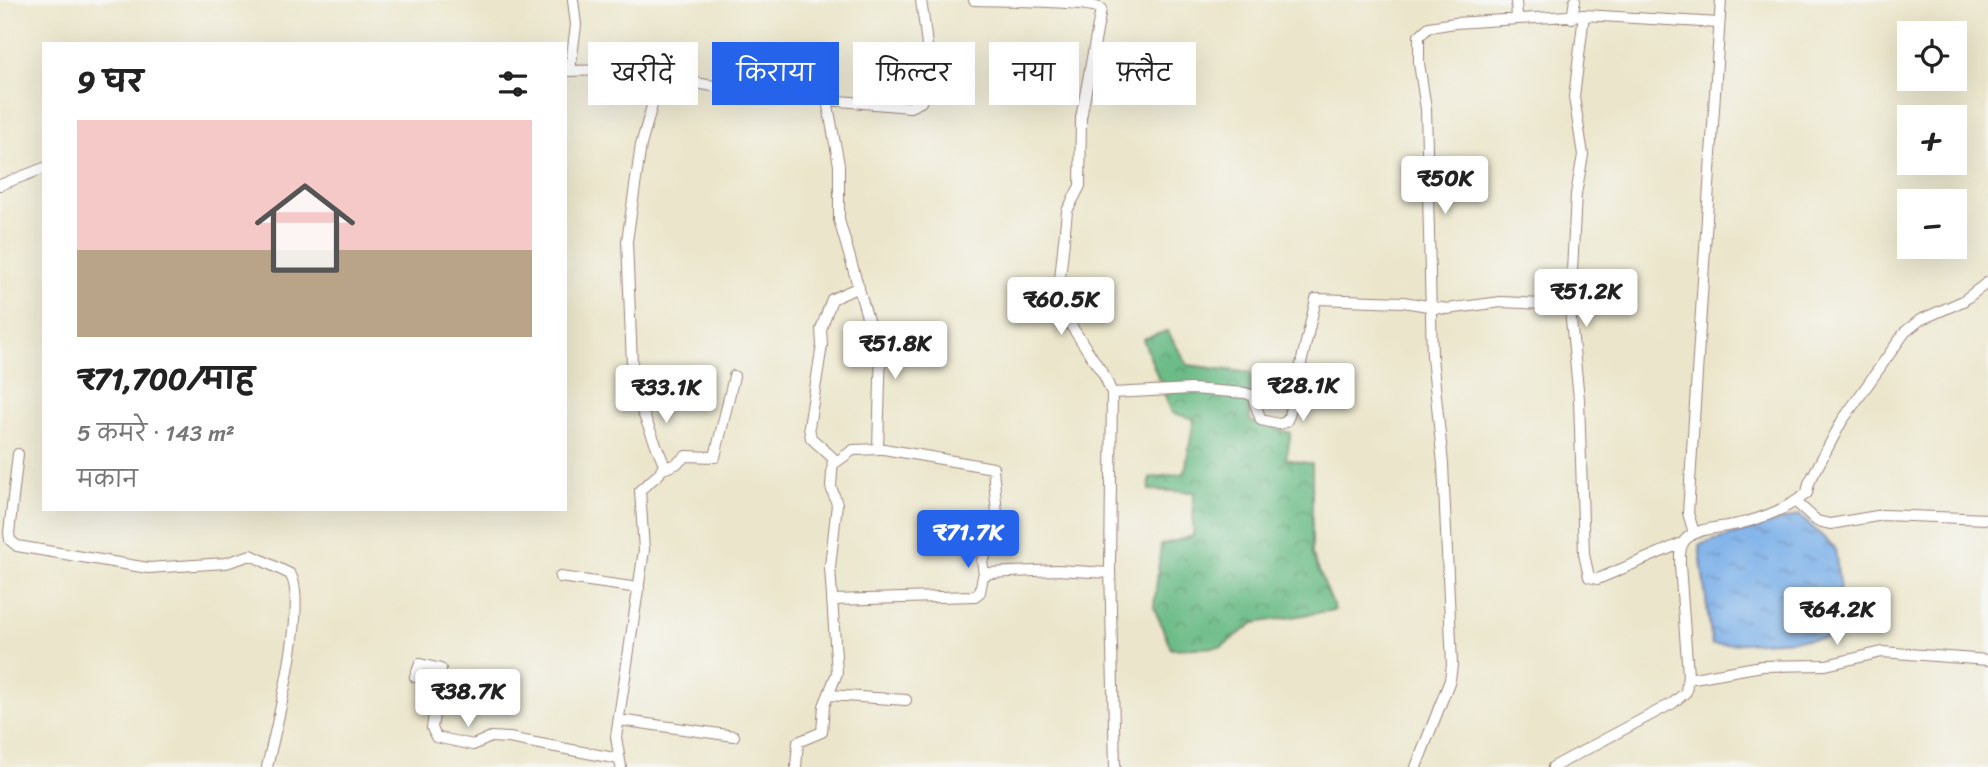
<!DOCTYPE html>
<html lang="hi">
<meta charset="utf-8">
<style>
:root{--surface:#fff;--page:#f6f6f6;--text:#222;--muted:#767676;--accent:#2563eb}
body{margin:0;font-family:Sriracha,"Playpen Sans Deva",sans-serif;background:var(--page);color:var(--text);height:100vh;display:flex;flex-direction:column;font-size:26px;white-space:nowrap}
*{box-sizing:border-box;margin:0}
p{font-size:23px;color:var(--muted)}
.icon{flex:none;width:38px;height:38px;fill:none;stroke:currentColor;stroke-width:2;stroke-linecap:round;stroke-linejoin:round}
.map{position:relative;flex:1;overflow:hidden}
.panel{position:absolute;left:42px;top:42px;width:525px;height:469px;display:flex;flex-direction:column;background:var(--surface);border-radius:0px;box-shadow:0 7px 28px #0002}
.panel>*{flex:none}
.top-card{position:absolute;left:588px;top:42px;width:665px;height:63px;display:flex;gap:14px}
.fabs{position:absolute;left:1897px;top:21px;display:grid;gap:14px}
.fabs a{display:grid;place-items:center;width:70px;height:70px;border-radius:0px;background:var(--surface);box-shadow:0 7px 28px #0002;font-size:35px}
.price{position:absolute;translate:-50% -60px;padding:0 16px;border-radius:7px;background:#fff;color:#222;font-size:23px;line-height:46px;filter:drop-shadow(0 2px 4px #0008)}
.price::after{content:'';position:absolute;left:50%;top:42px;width:21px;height:16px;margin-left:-10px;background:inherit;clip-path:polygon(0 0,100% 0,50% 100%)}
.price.active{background:var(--accent);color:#fff}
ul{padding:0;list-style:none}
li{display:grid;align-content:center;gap:14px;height:371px;padding:0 35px}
li span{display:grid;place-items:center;height:217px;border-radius:0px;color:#555}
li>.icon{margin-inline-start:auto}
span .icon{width:126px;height:126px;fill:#fffc;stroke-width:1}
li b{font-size:30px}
h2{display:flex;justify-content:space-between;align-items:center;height:84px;padding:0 35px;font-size:30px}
.pill{padding:0 24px;border-radius:0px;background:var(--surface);box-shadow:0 7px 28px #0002;font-size:24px;line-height:63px}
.pill.active{background:var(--accent);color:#fff}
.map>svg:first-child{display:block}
</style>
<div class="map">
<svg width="1988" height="767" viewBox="0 0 1988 767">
<defs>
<pattern id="forest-crowns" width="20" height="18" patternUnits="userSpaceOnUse" patternTransform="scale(1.75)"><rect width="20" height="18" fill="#6cbc87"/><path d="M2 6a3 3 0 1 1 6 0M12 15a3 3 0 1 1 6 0" fill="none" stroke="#5b986f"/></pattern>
<pattern id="water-ripples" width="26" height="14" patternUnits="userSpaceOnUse" patternTransform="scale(1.75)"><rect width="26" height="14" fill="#7cb0e9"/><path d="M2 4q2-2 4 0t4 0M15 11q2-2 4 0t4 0" fill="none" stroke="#688fbd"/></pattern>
</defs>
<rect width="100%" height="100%" fill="#f6f6f2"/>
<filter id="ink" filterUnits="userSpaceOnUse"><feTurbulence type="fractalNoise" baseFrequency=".0143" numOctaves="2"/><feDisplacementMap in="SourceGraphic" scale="14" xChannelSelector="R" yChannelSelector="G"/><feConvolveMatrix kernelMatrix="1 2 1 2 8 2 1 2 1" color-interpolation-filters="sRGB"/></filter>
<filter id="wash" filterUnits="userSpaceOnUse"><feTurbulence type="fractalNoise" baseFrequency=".00686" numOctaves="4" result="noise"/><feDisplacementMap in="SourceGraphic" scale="28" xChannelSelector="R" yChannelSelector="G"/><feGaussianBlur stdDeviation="1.57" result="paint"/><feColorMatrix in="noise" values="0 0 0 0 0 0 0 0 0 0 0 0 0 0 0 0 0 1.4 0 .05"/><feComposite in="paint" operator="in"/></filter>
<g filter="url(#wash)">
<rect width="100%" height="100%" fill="#ebe6cb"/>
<!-- forest -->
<path fill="url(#forest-crowns)" stroke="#5b6e59" stroke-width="2" d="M1167 331 1188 365 1251 373 1250 421 1291 433 1286 459 1312 464V554L1335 610 1254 623 1221 647 1171 649 1154 607 1161 545 1193 536 1194 492 1149 490 1150 478 1185 473 1194 419 1172 413 1143 339Z"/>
<!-- water -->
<path fill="url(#water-ripples)" stroke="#63688a" stroke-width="2" d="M1799 515 1835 548 1844 627 1827 638 1712 645 1699 545Z"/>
</g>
<g filter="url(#ink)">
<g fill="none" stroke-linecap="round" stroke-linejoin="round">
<defs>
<path id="minor" d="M974 0C997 1 1089 0 1101 9L1081 118 1080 186 1067 211 1058 298 1060 309 1104 375 1112 393 1110 568 1115 767
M1516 0 1517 19
M1584 15 1574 97 1583 155 1576 194 1570 310 1579 399 1584 554 1589 577 1598 579 1682 543
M1572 18 1575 0
M565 71 615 70 769 95 910 107 921 102C934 72 925 31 921 0
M570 71 576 25 573 0
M827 100 839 165V220L872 334 881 347 878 448 993 468 999 536 982 560 984 575
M0 185 44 168
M1112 393 1192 389 1245 393 1252 395 1261 420 1279 424 1286 422 1289 416 1316 299 1403 302 1447 309 1501 302 1543 304 1549 300 1555 282H1572
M18 454 9 533 10 540 17 546 148 568 226 563 251 555 290 574C309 601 275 732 267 767
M835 463 853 450 880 449
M663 469 676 464 686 456 715 457 734 376
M1796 502 1817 521 1830 524 1883 515 1988 519
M1694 533 1688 513 1721 0
M560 577 639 588
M832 600 975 596 980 592 983 576 990 573 1056 570 1110 573
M415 677 420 664 441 669 432 728 436 737 473 745 491 737 509 738 619 759
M1688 679 1762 666 1826 665 1882 652 1988 660
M829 695 906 700
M619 720 734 736
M621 767 616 737 644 550 640 490 659 474 664 464 633 389 627 241 641 145 660 77
M796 767 798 742 822 732 824 706 837 673 830 567 837 504 831 487 833 458 811 438 809 427 822 345 821 329 832 299 859 287
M1416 767 1450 680 1452 665 1443 464 1432 357 1426 109 1419 63V36L1429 27 1455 23 1584 15 1719 23
M1553 767 1673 703 1686 692 1688 675 1680 565C1680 556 1679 546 1686 539 1698 527 1722 528 1738 524 1761 519 1789 508 1807 493L1809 483 1842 421 1905 332 1920 320 1963 301 1988 282"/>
</defs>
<!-- minor casing -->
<use href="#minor" stroke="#9a827b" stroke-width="12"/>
<!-- minor -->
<use href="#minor" stroke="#fff" stroke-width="10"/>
</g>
</g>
</svg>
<div class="fabs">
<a><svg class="icon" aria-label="locate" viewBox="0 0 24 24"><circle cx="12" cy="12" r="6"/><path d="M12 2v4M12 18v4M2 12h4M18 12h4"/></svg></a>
<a>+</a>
<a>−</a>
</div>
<b class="price" style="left:1445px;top:216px">₹50K</b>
<b class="price" style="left:1586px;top:329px">₹51.2K</b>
<b class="price" style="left:1061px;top:337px">₹60.5K</b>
<b class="price" style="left:895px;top:381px">₹51.8K</b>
<b class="price" style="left:1303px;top:423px">₹28.1K</b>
<b class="price" style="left:666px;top:425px">₹33.1K</b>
<b class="price active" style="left:968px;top:570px">₹71.7K</b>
<b class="price" style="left:1837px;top:647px">₹64.2K</b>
<b class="price" style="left:468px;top:729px">₹38.7K</b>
<div class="top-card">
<a class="pill">खरीदें</a>
<a class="pill active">किराया</a>
<a class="pill">फ़िल्टर</a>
<a class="pill">नया</a>
<a class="pill">फ़्लैट</a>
</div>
<section class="panel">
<h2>9 घर<svg class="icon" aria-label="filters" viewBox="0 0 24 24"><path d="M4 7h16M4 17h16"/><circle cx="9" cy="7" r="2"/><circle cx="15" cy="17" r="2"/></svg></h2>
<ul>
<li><span style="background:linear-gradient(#f6c9c9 60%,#b9a48a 0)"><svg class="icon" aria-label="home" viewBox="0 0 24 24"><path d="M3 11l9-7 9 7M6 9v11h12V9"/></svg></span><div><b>₹71,700/माह</b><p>5 कमरे · 143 m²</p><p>मकान</p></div></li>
</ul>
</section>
</div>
